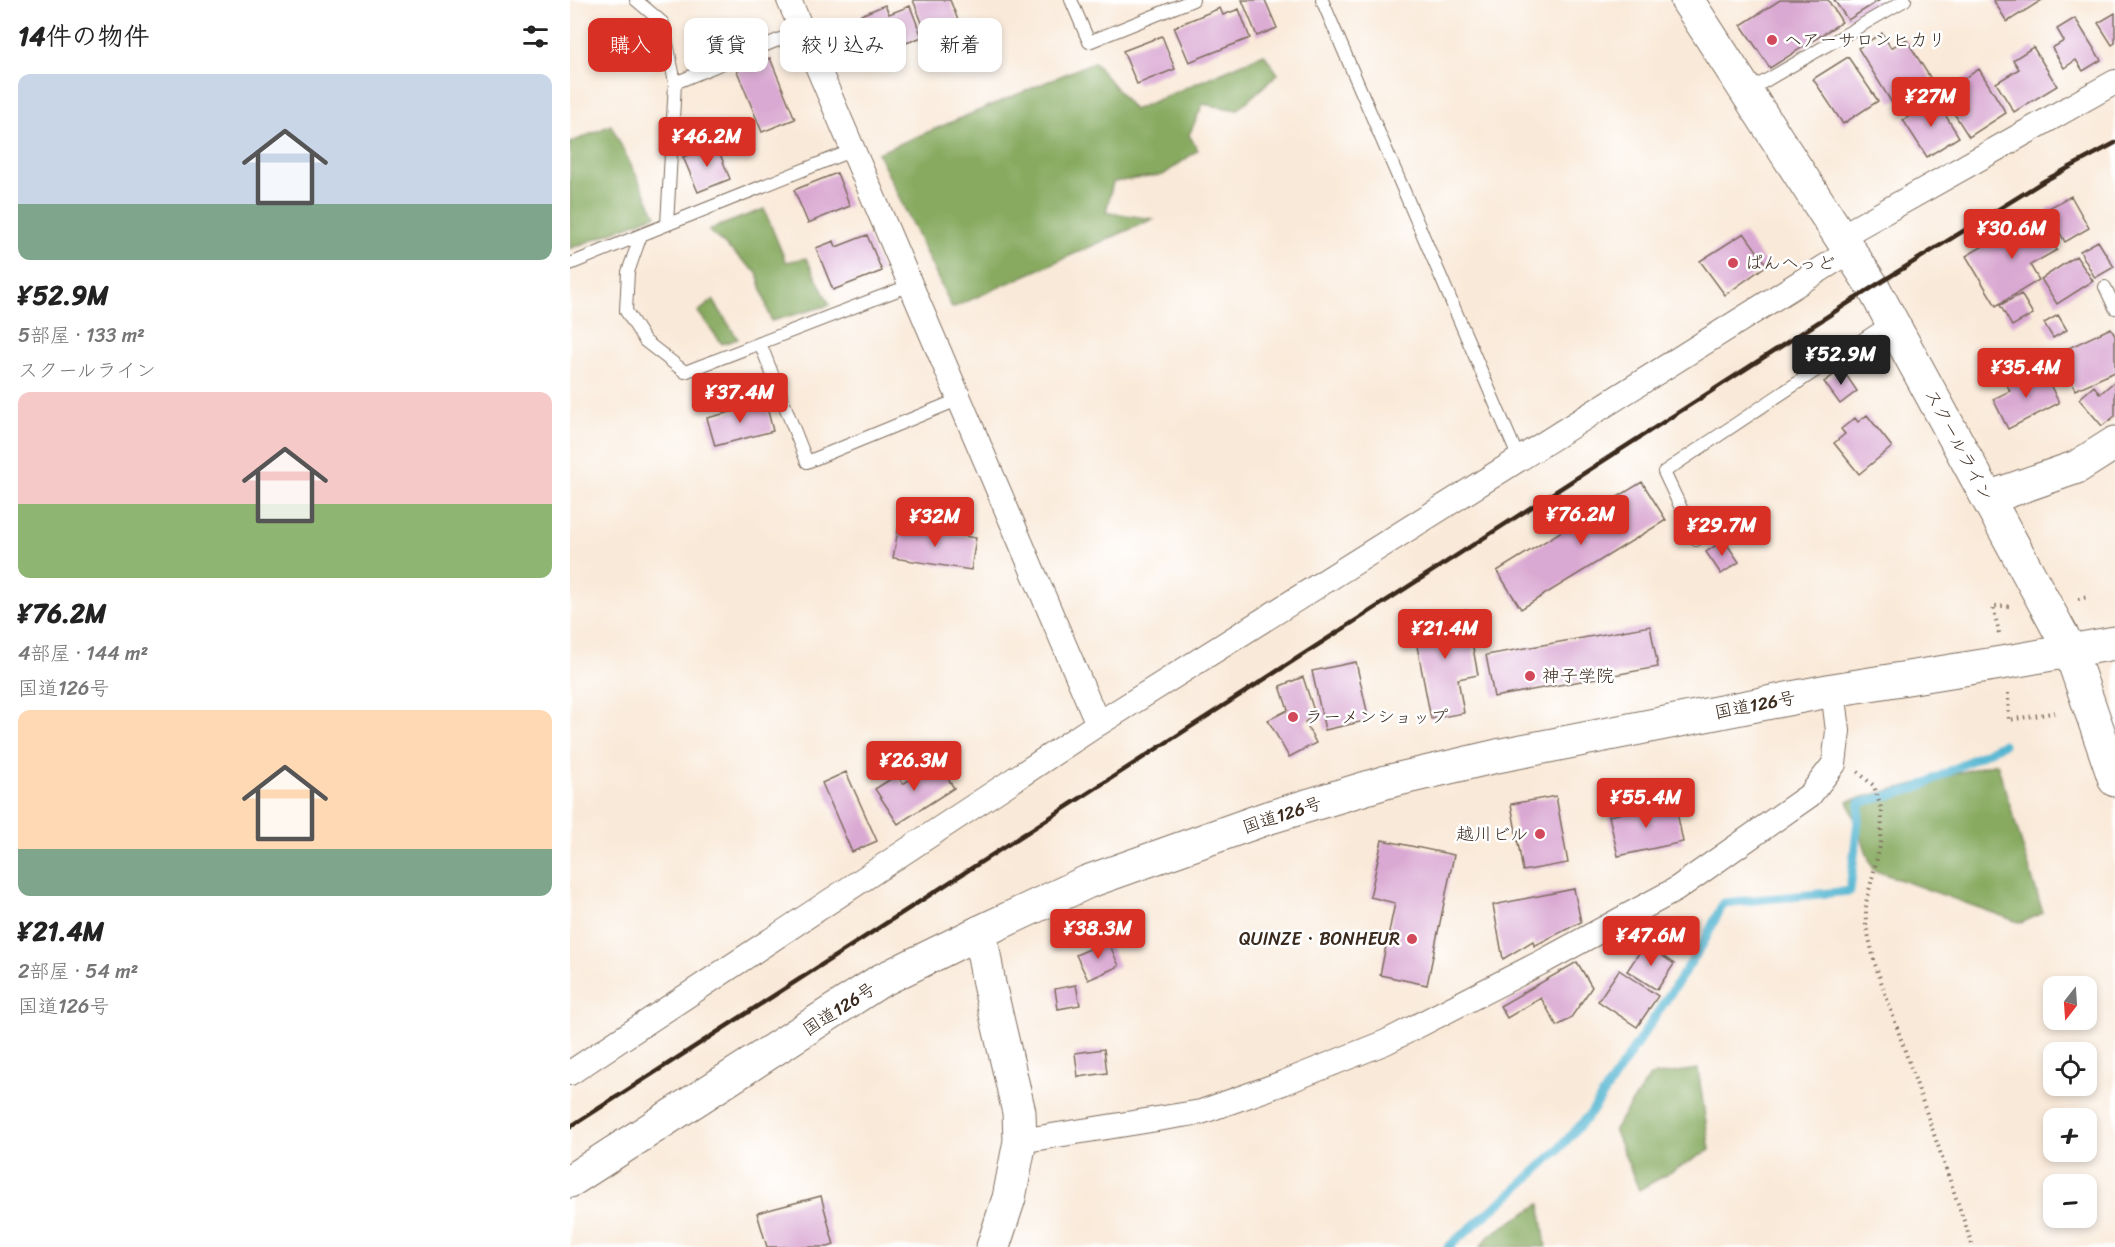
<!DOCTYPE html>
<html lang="ja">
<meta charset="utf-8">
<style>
:root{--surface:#fff;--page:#f6f6f6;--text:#222;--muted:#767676;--accent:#d93025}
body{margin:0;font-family:Sriracha,"Klee One",sans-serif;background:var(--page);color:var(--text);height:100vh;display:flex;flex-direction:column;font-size:22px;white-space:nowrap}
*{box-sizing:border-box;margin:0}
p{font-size:20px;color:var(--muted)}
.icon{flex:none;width:33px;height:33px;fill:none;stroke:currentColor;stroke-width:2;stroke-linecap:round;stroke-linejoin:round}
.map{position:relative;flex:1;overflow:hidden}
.panel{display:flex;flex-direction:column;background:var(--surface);width:570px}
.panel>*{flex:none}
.top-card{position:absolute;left:18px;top:18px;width:570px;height:54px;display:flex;gap:12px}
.needle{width:39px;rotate:197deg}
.fabs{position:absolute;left:1473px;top:976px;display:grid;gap:12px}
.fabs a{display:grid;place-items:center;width:54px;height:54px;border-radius:12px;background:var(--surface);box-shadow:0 3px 9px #0003;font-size:30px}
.price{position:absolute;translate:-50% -51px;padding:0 14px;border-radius:6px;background:var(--accent);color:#fff;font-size:20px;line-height:39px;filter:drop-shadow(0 2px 3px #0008)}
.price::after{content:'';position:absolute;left:50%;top:36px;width:18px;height:14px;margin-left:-9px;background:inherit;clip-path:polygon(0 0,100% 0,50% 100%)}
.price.selected{background:#222;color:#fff}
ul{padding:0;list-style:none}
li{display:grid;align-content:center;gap:12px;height:318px;padding:0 18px}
li span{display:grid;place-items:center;height:186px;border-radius:12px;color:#555}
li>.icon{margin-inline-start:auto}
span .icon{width:108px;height:108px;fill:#fffc;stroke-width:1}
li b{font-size:26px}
h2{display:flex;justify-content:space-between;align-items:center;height:72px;padding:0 18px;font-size:26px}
.pill{padding:0 21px;border-radius:12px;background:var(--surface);box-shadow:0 3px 9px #0003;font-size:21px;line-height:54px}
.pill.selected{background:var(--accent);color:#fff}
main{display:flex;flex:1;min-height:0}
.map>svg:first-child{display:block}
</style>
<main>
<section class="panel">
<h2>14件の物件<svg class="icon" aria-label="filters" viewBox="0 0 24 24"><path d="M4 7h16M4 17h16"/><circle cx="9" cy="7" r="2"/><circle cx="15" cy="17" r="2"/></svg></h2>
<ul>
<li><span style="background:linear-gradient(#c9d6e8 70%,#7fa58c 0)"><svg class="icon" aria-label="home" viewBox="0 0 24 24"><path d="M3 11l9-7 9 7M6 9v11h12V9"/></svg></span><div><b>¥52.9M</b><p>5部屋 · 133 m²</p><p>スクールライン</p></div></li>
<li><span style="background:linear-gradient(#f6c9c9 60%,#8fb573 0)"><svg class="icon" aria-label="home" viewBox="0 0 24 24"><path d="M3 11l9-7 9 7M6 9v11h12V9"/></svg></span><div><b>¥76.2M</b><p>4部屋 · 144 m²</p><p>国道126号</p></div></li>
<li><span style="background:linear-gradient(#ffd9b3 75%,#7fa58c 0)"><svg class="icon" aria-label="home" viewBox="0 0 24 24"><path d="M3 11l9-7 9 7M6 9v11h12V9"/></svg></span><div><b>¥21.4M</b><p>2部屋 · 54 m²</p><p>国道126号</p></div></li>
</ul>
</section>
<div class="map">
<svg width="1545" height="1247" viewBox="0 0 1545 1247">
<rect width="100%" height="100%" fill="#fff"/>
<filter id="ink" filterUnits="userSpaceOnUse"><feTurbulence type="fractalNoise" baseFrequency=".0167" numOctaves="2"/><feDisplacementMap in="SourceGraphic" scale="12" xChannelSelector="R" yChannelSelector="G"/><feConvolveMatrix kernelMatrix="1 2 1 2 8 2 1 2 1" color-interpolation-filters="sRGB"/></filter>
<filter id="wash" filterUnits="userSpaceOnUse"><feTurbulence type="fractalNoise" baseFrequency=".008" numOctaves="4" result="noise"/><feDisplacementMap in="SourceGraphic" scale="24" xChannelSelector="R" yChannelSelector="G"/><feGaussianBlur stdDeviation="1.35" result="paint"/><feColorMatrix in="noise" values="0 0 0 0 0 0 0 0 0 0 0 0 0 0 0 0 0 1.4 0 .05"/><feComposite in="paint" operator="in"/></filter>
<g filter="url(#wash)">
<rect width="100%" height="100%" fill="#f9e9d8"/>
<!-- forest -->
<path fill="#87aa60" stroke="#616a3f" stroke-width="1.5" d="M694 54 708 74 667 110 633 104 619 135 628 150 593 175 543 182 536 212 583 219 382 308 308 153 524 62 564 110Z
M41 125 86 215 0 249V143Z
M194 209 216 262 236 258 260 305 201 321 187 273 138 230Z
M143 300 168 339 152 344 128 312Z
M1427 763 1473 913 1451 923 1303 870 1278 801Z
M1128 1069 1140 1150 1069 1190 1044 1129 1080 1076Z
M970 1204 976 1247H910L921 1234Z"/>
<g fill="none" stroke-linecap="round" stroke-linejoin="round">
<!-- stream -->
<path stroke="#54b6d2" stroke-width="9" d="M878 1247 944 1191 986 1152 1021 1113 1133 944 1153 903 1280 891 1290 803 1347 788 1433 744"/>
</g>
<g id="blocks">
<!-- building -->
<path fill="#daa9d3" d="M343 0H380L394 35 362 48Z
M672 0H695L707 28 687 36Z
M1210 0H1258L1272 22 1200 68 1171 25Z
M1264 0H1310L1278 20Z
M1425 0H1472L1437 22 1424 1Z
M315 5 319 14 340 6 352 37 331 45 334 50 309 60 291 15Z
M650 8 653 15 669 9 680 38 619 62 604 27Z
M1545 13V43L1542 45 1528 23Z
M1505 18 1531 60 1513 71 1506 60 1494 68 1482 48 1494 41 1487 29Z
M1312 33 1321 48 1336 39 1361 79 1322 103 1288 48Z
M592 36 605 69 567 84 553 51Z
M1463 47 1487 86 1444 112 1426 83 1449 69 1443 60Z
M1278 57 1308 101 1273 124 1243 79Z
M200 58 225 119 192 132 167 71Z
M1409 69 1436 113 1399 137 1371 93Z
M1366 100 1389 137 1357 157 1333 120Z
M146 144 160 179 128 192 113 157Z
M267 173 280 206 238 223 224 190Z
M1501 196 1519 228 1495 242 1477 209Z
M1466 215 1487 250 1460 265 1469 280 1426 306 1396 256Z
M1174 233 1197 265 1155 295 1130 261Z
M297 235 312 271 263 290 246 248 264 241 266 247Z
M1528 241 1544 267 1525 278 1510 251Z
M1506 256 1523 281 1487 304 1471 279Z
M1451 294 1463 314 1442 326 1430 305Z
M1488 315 1497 330 1483 338 1474 323Z
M1541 328 1545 336V372L1505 390 1488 353Z
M1472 368 1489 403 1438 429 1423 399 1440 391 1437 385Z
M1272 369 1287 391 1270 404 1254 382Z
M1545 381V416L1532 426 1509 399 1524 386 1530 394Z
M196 403 203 431 145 446 137 418Z
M1297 415 1322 447 1289 474 1264 443 1275 434 1271 429 1285 418 1288 422Z
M1072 482 1096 520 951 609 927 571Z
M329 525 406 538 401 570 323 558Z
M1154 540 1169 562 1151 574 1136 552Z
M896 610 908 675 888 679 894 713 861 719 842 620Z
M1080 626 1088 667 924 697 916 655Z
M786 662 799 720 755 730 742 671Z
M733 677 745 714 735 722 746 743 719 757 698 720 718 710 710 686Z
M367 762 384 788 328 824 305 789 327 775 333 784Z
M276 772 307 841 282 852 252 783Z
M986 796 998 863 953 871 941 804Z
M1105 802 1113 842 1048 856 1039 816Z
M812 840 884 855 857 985 810 975 825 903 800 897Z
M1004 889 1011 922 964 946 963 941 933 959 923 905Z
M538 941 549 966 518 980 506 955Z
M1075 944 1104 964 1087 990 1057 971Z
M1007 962 1022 987 1000 1019 987 1026 971 998 937 1018 930 1006Z
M1049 970 1088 996 1067 1027 1028 1001Z
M506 985 510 1005 488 1009 485 989Z
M534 1049 537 1073 508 1077 505 1053Z
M251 1196 264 1245 258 1247H197L187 1213Z"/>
</g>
</g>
<g filter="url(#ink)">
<use href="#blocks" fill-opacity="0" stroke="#7e6d5f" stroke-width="1.5"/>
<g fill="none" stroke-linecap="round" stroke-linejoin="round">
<defs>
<path id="lane" d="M66 0 93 23 105 83 97 224
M501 0 519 42 623 0
M752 0 949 459
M105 83 232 30
M1178 91 1335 0
M283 150 71 235 58 272 56 311 75 341 115 372 341 285
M0 264 71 235
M1535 287 1545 308
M190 343 237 462 390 399
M1126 540 1094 472 1320 321"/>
<path id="street" d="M219 0 528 724
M1270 237 1545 82
M0 1073 528 724 1280 251
M450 1141 631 1112 713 1083 816 1042 976 960 1105 890 1240 795 1264 764 1268 731 1263 690"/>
<path id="secondary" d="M1117 0 1303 287 1500 650
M1418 498 1507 467 1545 443
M410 932 419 984 449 1112 450 1141 439 1198 423 1247"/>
<path id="highway" d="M1500 650 1545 780
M0 1181 310 981 410 932 517 882 697 818 816 782 927 756 1263 690 1437 662 1545 643"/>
</defs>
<!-- lane casing -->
<use href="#lane" stroke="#7e6d5f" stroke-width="14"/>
<!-- street casing -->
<use href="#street" stroke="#7e6d5f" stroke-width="26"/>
<!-- secondary casing -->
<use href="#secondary" stroke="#7e6d5f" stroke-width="35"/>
<!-- highway casing -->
<use href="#highway" stroke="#7e6d5f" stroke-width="35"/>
<!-- path -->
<path stroke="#7e6d5f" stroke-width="4" stroke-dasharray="1.5 4.5" stroke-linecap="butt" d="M1508 599 1518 597
M1429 633 1423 606H1441
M1438 693 1439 720 1488 712
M1288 772 1304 786 1312 811 1311 842 1296 903V925L1305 964 1403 1247"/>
<!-- lane -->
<use href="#lane" stroke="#fff" stroke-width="12"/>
<!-- street -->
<use href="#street" stroke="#fff" stroke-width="24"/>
<!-- secondary -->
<use href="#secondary" stroke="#fff" stroke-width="33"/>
<!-- highway -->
<use href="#highway" stroke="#fff" stroke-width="33"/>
<!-- rail -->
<path stroke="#3b2a1e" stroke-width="4.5" d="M0 1127 1303 287 1474 181 1545 143"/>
</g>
</g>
<!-- markers -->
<g fill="#d1495b" stroke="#fff" stroke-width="2">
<circle cx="1202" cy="40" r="6"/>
<circle cx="1163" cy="263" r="6"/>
<circle cx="960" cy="676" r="6"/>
<circle cx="723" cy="717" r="6"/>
<circle cx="970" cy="834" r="6"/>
<circle cx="842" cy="939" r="6"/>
</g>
<g text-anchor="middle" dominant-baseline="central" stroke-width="5" stroke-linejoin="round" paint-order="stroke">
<!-- poi labels -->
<g font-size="18" fill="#3b2a1e" stroke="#fff" text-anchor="start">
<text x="1214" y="40">ヘアーサロンヒカリ</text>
<text x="1175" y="263">ぱんへっど</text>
<text x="972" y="676">神子学院</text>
<text x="735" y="717">ラーメンショップ</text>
<text x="958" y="834" text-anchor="end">越川ビル</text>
<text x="830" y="939" text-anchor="end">QUINZE・BONHEUR</text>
</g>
<!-- street labels -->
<g font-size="18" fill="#3b2a1e" stroke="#fff">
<text transform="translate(1389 445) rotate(62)">スクールライン</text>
<text transform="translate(1185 705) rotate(-11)">国道126号</text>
<text transform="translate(712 815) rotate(-18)">国道126号</text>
<text transform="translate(269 1009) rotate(-33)">国道126号</text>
</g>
</g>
</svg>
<div class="fabs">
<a><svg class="needle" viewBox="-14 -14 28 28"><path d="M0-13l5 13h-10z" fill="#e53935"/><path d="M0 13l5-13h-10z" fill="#767676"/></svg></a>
<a><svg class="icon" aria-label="locate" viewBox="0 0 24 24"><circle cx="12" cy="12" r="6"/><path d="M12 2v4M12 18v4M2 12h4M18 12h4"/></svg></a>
<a>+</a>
<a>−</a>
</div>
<b class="price" style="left:1361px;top:128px">¥27M</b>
<b class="price" style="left:137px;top:168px">¥46.2M</b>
<b class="price" style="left:1442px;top:260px">¥30.6M</b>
<b class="price selected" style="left:1271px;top:386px">¥52.9M</b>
<b class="price" style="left:1456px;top:399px">¥35.4M</b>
<b class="price" style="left:170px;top:424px">¥37.4M</b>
<b class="price" style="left:1011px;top:546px">¥76.2M</b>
<b class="price" style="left:365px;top:548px">¥32M</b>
<b class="price" style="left:1152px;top:557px">¥29.7M</b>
<b class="price" style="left:875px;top:660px">¥21.4M</b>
<b class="price" style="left:344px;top:792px">¥26.3M</b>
<b class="price" style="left:1076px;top:829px">¥55.4M</b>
<b class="price" style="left:528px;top:960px">¥38.3M</b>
<b class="price" style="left:1081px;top:967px">¥47.6M</b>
<div class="top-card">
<a class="pill selected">購入</a>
<a class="pill">賃貸</a>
<a class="pill">絞り込み</a>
<a class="pill">新着</a>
</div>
</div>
</main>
